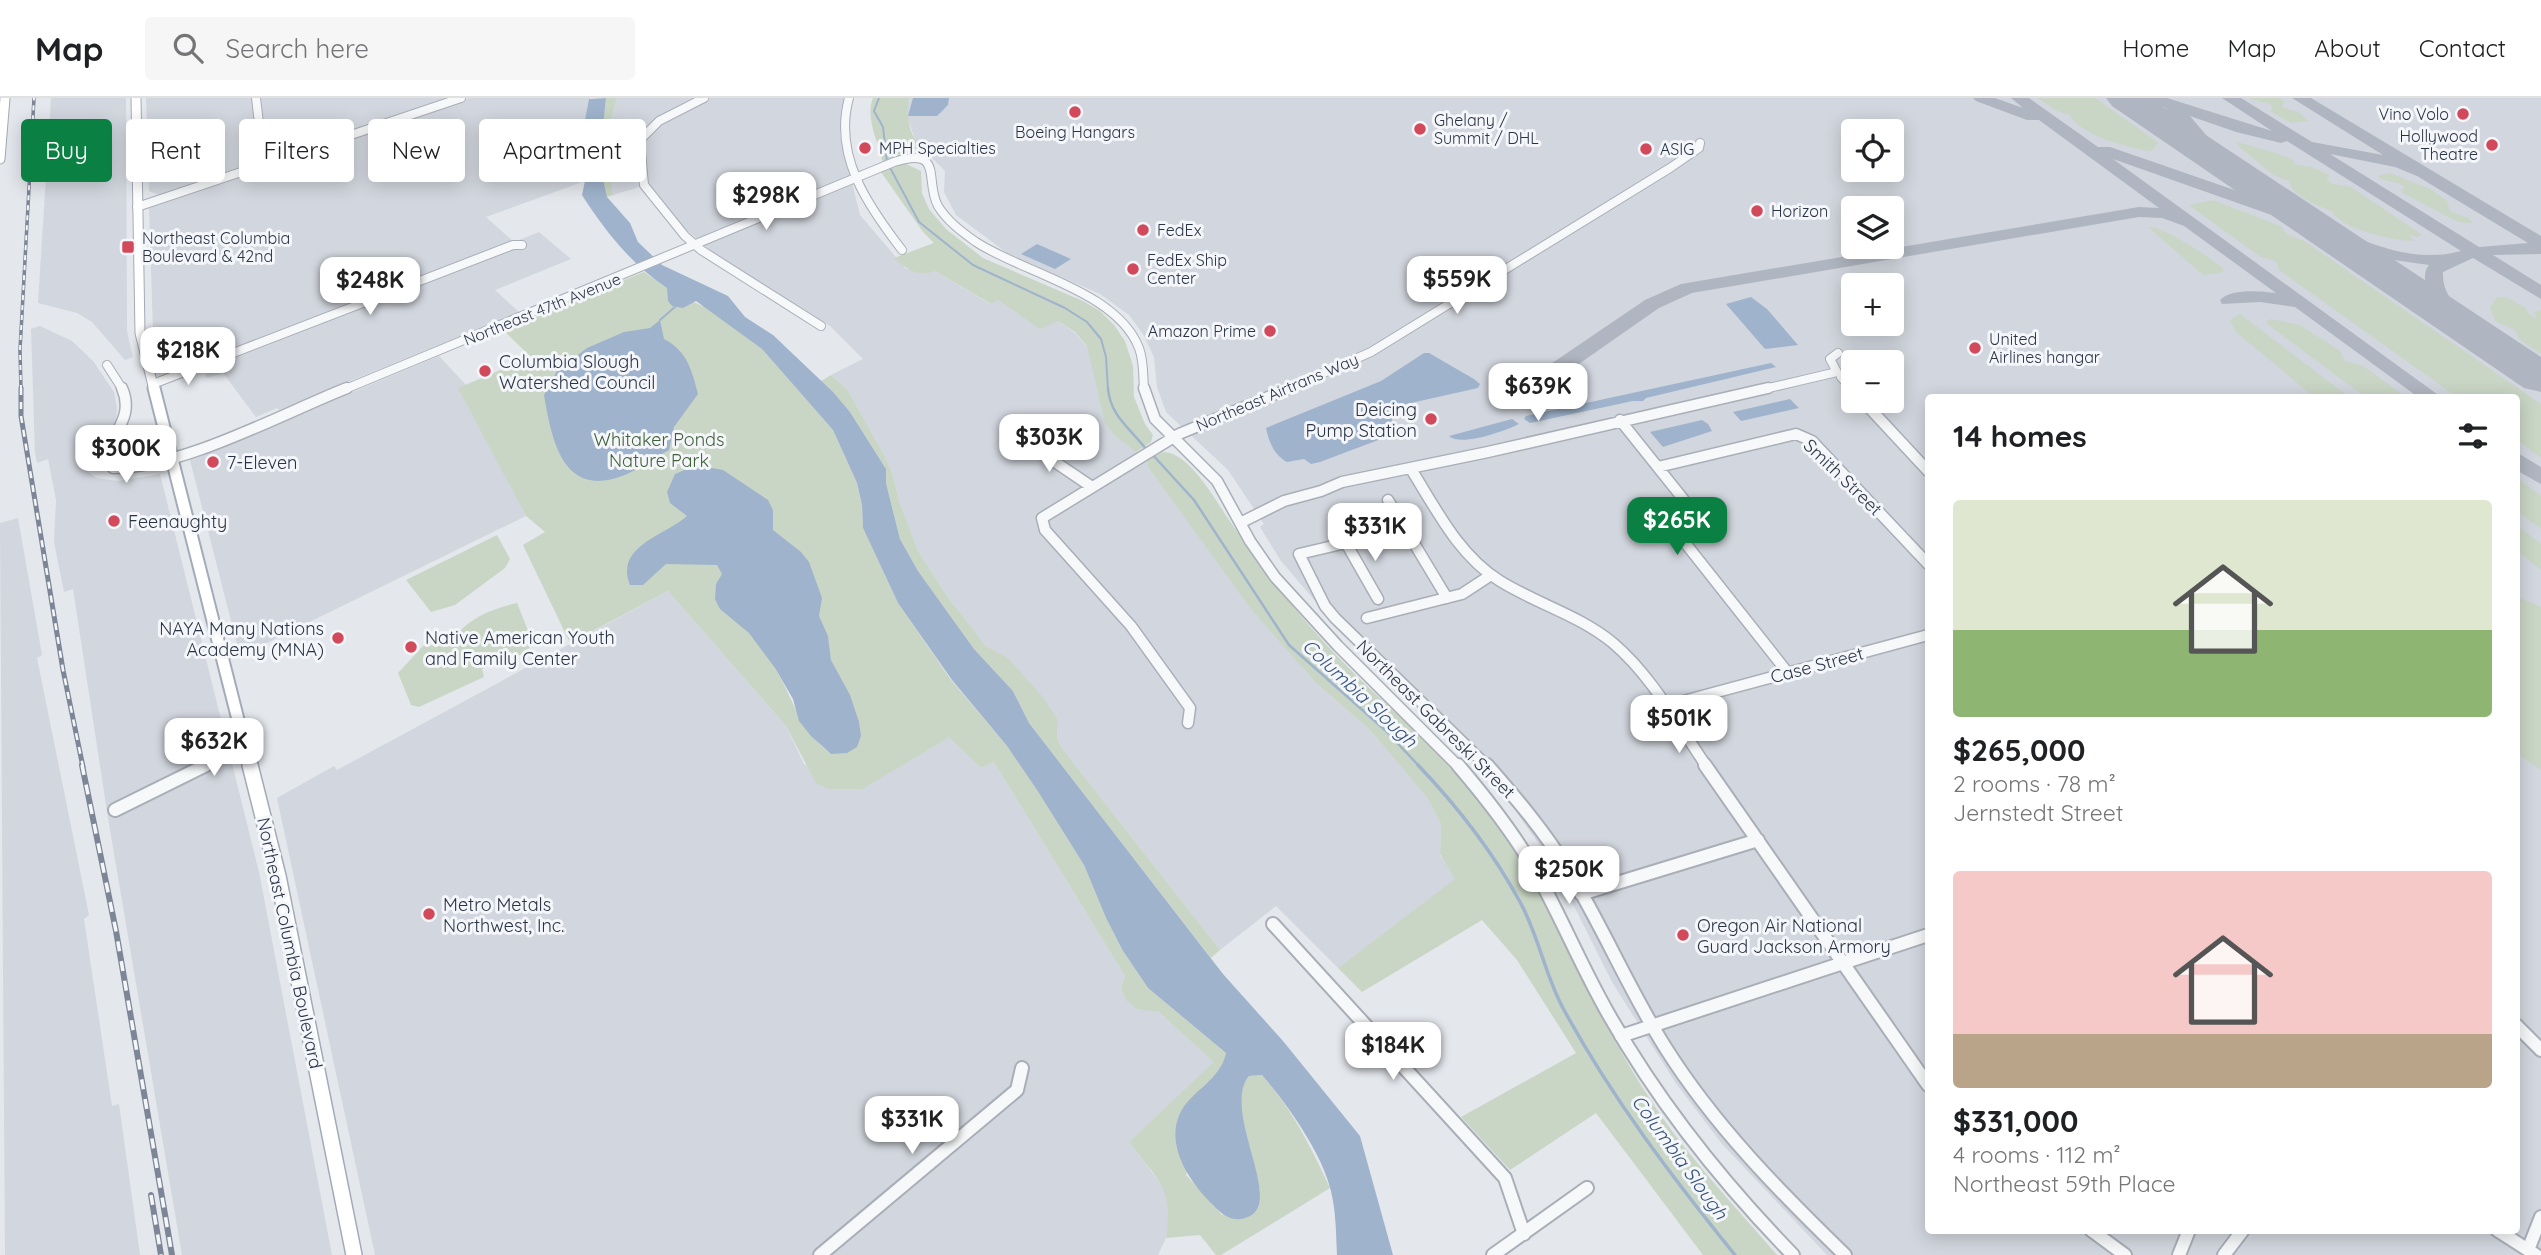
<!DOCTYPE html>
<meta charset="utf-8">
<style>
:root{--surface:#fff;--page:#f6f6f6;--text:#202124;--muted:#757577;--line:#e0e0e0;--accent:#0b8043}
body{margin:0;font-family:Quicksand,sans-serif;background:var(--page);color:var(--text);height:100vh;display:flex;flex-direction:column;font-size:26px;white-space:nowrap}
*{box-sizing:border-box;margin:0}
p{font-size:23px;color:var(--muted)}
.icon{flex:none;width:38px;height:38px;fill:none;stroke:currentColor;stroke-width:2;stroke-linecap:round;stroke-linejoin:round}
.map{position:relative;flex:1;overflow:hidden}
.drawer{position:absolute;left:1925px;top:296px;width:595px;height:840px;display:flex;flex-direction:column;background:var(--surface);border-radius:7px;box-shadow:0 4px 18px #0003}
.drawer>*{flex:none}
.banner{position:absolute;left:21px;top:21px;width:665px;height:63px;display:flex;gap:14px}
.tools{position:absolute;left:1841px;top:21px;display:grid;gap:14px}
.tools a{display:grid;place-items:center;width:63px;height:63px;border-radius:7px;background:var(--surface);box-shadow:0 4px 18px #0003;font-size:35px}
.price{position:absolute;translate:-50% -60px;padding:0 16px;border-radius:14px;background:#fff;color:#222;font-size:23px;line-height:46px;filter:drop-shadow(0 2px 4px #0008)}
.price::after{content:'';position:absolute;left:50%;top:42px;width:21px;height:16px;margin-left:-10px;background:inherit;clip-path:polygon(0 0,100% 0,50% 100%)}
.price.active{background:var(--accent);color:#fff}
ul{padding:0;list-style:none}
li{display:grid;align-content:center;gap:14px;height:371px;padding:0 28px}
li span{display:grid;place-items:center;height:217px;border-radius:7px;color:#555}
li>.icon{margin-inline-start:auto}
span .icon{width:126px;height:126px;fill:#fffc;stroke-width:1}
li b{font-size:30px}
h2{display:flex;justify-content:space-between;align-items:center;height:84px;padding:0 28px;font-size:30px}
.tag{padding:0 24px;border-radius:7px;background:var(--surface);box-shadow:0 4px 18px #0003;font-size:24px;line-height:63px}
.tag.active{background:var(--accent);color:#fff}
header{display:flex;align-items:center;gap:42px;box-sizing:border-box;height:98px;padding:0 35px;background:var(--surface);border-bottom:2px solid var(--line)}
header strong{font-size:33px}
nav{display:flex;gap:38px;margin-inline-start:auto;font-size:24px}
.search{width:490px;height:63px;background:var(--page);display:flex;align-items:center;gap:18px;box-sizing:border-box;padding:0 24px;border-radius:7px;color:var(--muted);font-size:26px}
.map>svg:first-child{display:block}
</style>
<header>
<strong>Map</strong>
<div class="search"><svg class="icon" aria-label="search" viewBox="0 0 24 24"><circle cx="10" cy="10" r="6"/><path d="M15 15l6 6"/></svg>Search here</div>
<nav><a>Home</a><a>Map</a><a>About</a><a>Contact</a></nav>
</header>
<div class="map">
<svg width="2541" height="1157" viewBox="0 0 2541 1157">
<rect width="100%" height="100%" fill="#e4e7ec"/>
<!-- built -->
<path fill="#d2d6de" fill-rule="evenodd" d="M51 0H126L127 233 133 259 125 262 92 224 77 215 38 205Z
M146 0H451L159 97 149 93Z
M469 0H590L583 32 585 83 486 119 514 144 539 134 571 161 495 192 519 214 279 312 277 310 256 319 223 275 207 280 200 265 178 272 165 270 153 232 149 110Z
M617 0H844L840 37 860 117 906 171 935 173 990 206 998 202 1040 230 1058 223 1075 235 1089 251 1105 325 1114 337 1148 362V369L1252 511 1316 585 1370 632 1427 698 1441 726 1440 757 1456 781 1338 870 1276 808 1220 852 1061 649 1057 640 1058 622 1007 559 986 548 947 498 918 453 899 403 893 377 883 355 847 291 831 277 863 261 830 228 711 153 673 120 649 86 613 97 610 81 613 64 605 43Z
M909 0H2541V1157H1827L1722 1046 1675 984 1612 884 1554 768 1504 696 1464 650 1334 525 1281 463 1260 429 1264 426 1228 372 1166 314 1157 289 1154 259 1143 236 1129 217 1100 196 1007 155 956 117 944 94 945 73 916 44 906 16ZM1853 33H1892V72H1853ZM1853 110H1892V149H1853ZM1853 187H1892V226H1853ZM1853 264H1892V303H1853ZM1928 299H2516V1132H1928Z
M40 228 72 243 93 263 114 294 117 310 116 325 90 362 88 374 97 380 118 383 160 376 259 774 332 1157H182L108 720 73 491 64 494 54 444 56 402 48 361 37 365 35 355 31 231Z
M439 258 466 287 459 290 526 418 240 558 190 362Z
M18 420 42 557 37 560 89 817 84 821 112 1008 119 1006 140 1157H5L0 425Z
M668 493 786 628 804 666 863 691 949 638 981 670 994 664 1125 878 1121 890 1149 912 1159 914 1215 964 1129 1044 1167 1094 1170 1114 1166 1140 1158 1157H375L277 700 334 668 337 672Z"/>
<!-- green -->
<path fill="#c9d6c5" fill-rule="evenodd" d="M606 0H617L605 43 613 64 610 81 613 97 606 99 603 81 605 64 600 57Z
M873 0H909C906 16 908 36 921 49L883 65C878 44 865 19 873 0Z
M2038 0H2095L2159 45 2151 53C2130 51 2078 36 2070 17L2057 13Z
M2248 0H2280L2284 4 2282 9 2300 15 2308 23 2291 25 2270 13 2273 9 2270 6Z
M2237 44 2272 54 2292 61 2296 67 2312 69 2329 77 2327 82 2333 86 2351 89 2422 137 2417 139 2408 136 2414 143C2395 143 2340 131 2332 113 2318 108 2292 98 2289 83L2275 78 2238 48Z
M904 65 921 73 922 95 929 111 946 131 983 160 1083 203 1100 213 1114 227 1125 243 1133 268 1134 299 1145 326 1153 337 1151 344 1136 354 1114 337 1105 325 1087 248 1075 234 1058 223 1040 231 998 202 991 206 935 173C918 179 907 172 894 160L934 145 923 134 881 74Z
M2390 75 2432 92 2447 103 2450 113 2470 121 2472 125 2458 124 2403 95 2401 92 2405 89C2396 82 2385 85 2377 78Z
M2213 102 2280 128 2288 137 2304 143 2541 306V360L2517 342 2516 299H2457L2279 172 2277 164 2259 158 2189 107Z
M2148 129C2162 127 2211 160 2224 171L2223 174 2203 177Z
M644 174 676 196 711 212 762 251 833 332 857 385 862 407 863 430 898 505 951 582 1007 648 1037 692 1084 767 1106 820 1123 853 1148 890 1226 955 1224 968 1210 982 1186 1077 1222 1117 1260 1092C1253 1061 1228 1003 1249 978L1262 977C1292 1011 1311 1049 1330 1090L1221 1157H1216L1200 1137 1166 1140C1174 1089 1158 1083 1129 1044L1214 964 1159 914 1137 911 1127 903 1121 890 1125 878 994 664 981 670 949 639 863 691H829L816 685 786 628 668 493 570 545 523 447 545 434 526 418 458 290 531 259 502 231ZM828 539 831 562 839 578 831 656C798 630 795 604 775 570Z
M2497 199 2508 200 2526 210 2528 215 2537 221 2534 214 2541 212V256L2519 241 2515 232 2495 223 2490 210Z
M2240 216 2349 299H2314L2236 234 2230 222Z
M2270 221 2300 227 2340 253 2345 263 2363 268 2406 299H2365L2266 225Z
M831 277 847 291 883 355 893 377 899 403 918 453 947 498 986 548 1007 559 1042 598 1058 622 1057 640 1061 649 1220 852 1211 860 1029 625 1013 593 974 551 918 473 900 441 886 385V371L850 314 821 283Z
M1163 354C1189 354 1214 400 1227 419 1262 471 1299 519 1343 564 1397 620 1460 666 1502 732 1557 819 1593 915 1650 1001 1686 1057 1734 1107 1777 1157H1703L1596 1015 1510 1072 1461 1019 1576 955 1517 862 1482 822 1362 894 1338 870 1455 781 1440 756 1441 726 1427 699 1370 632 1316 585 1251 511 1148 369V362Z
M2517 380 2541 398V431L2517 413Z
M2516 427 2541 446V472L2517 453Z
M497 437 510 461 505 470 455 507 431 514 406 482Z
M2517 499 2541 509V672L2517 655Z
M517 505 533 545 525 555 482 571 484 579 419 609 411 607 398 575 424 547 450 548C462 522 491 511 517 505Z"/>
<!-- water -->
<path fill="#9fb4cc" d="M606 0 600 57 605 64 603 81 607 99 630 125 638 144 662 167 728 198 745 219 773 237 833 294 850 314 886 371V385L900 441 918 473 974 551 1013 593 1029 625 1223 876 1283 943 1360 1038 1393 1157H1337C1336 1135 1336 1114 1331 1093 1322 1055 1287 1006 1262 977L1249 978C1221 1012 1283 1101 1250 1118 1235 1126 1223 1118 1213 1107 1185 1080 1157 1034 1191 1000 1205 986 1222 975 1226 955L1148 890 1123 853 1106 820 1084 767 1037 692 1007 648 952 582 898 505 863 430 862 407 857 385 833 332 762 251 696 203 683 210 672 208 668 203 667 190C631 166 605 133 582 97L585 83 583 32 589 1Z
M913 0H949L948 7 937 18H908Z
M1037 146 1071 161 1055 171 1021 156Z
M1751 199 1767 211 1798 247 1765 251 1726 206Z
M660 222 664 241C687 253 692 272 698 296L674 329 669 352C655 360 641 370 627 376 564 403 552 345 544 297L557 273 587 250 624 234 650 230Z
M1424 255H1429L1474 281 1480 286 1478 290 1402 307C1390 318 1392 324 1389 338L1320 364 1311 366 1304 361 1287 364C1274 357 1269 344 1266 330L1381 283Z
M1771 265 1776 269 1646 300 1643 303H1633L1530 325 1524 321 1526 318Z
M1790 301 1799 310 1741 323 1733 314Z
M1512 321 1519 326C1505 333 1461 349 1449 338Z
M1702 322 1708 326 1712 333 1663 349 1650 334Z
M696 367 723 372 768 402 773 412V432L801 454 809 464 822 500 819 518 828 538 831 562 850 597 859 624 861 638 857 649 847 655 831 656 811 638 799 623 793 601 775 570 749 535 720 511 715 501 716 486 722 476 717 467 666 466 643 487H630C614 448 666 437 687 418L670 405 667 394 675 376Z"/>
<g fill="none" stroke-linecap="round" stroke-linejoin="round">
<!-- stream-far2 -->
<path stroke="#9fb4cc" stroke-width="2" d="M879 0 874 13 883 29 887 64 919 124 973 167 1065 210 1087 224 1101 241 1106 259 1108 292
M660 222 676 208"/>
<!-- stream-far1 -->
<path stroke="#9fb4cc" stroke-width="2.5" d="M1108 290C1110 318 1130 330 1146 351
M1151 355 1194 402 1289 547 1386 633 1420 669"/>
<!-- stream -->
<path stroke="#9fb4cc" stroke-width="3.5" d="M1418 667C1457 708 1493 754 1520 804 1539 838 1545 878 1564 912 1612 1000 1672 1079 1735 1157"/>
<!-- taxiway -->
<path fill="#b0b6c1" fill-rule="evenodd" d="M1973 0H1995L2023 10 2011 0H2029L2098 49H2110C2169 69 2229 90 2288 111 2342 130 2400 170 2461 153L2287 43 2281 45 2236 34 2190 18 2206 37 2269 92 2267 96H2255L2194 43 2166 10 2144 0H2167L2272 33 2222 0H2241L2312 44 2383 57 2292 0H2311L2541 138V156L2493 157 2541 187V201L2473 160 2443 174C2441 209 2477 218 2495 242L2492 246C2468 252 2409 191 2429 167L2380 160 2333 142H2324L2280 120 2113 61 2441 299H2418L2295 209 2260 204 2222 206 2220 202C2231 190 2261 193 2276 195L2184 128 2162 120 2139 119 1692 195 1659 210 1573 270 1549 280 1539 274 1645 202 1681 186 2139 109 2159 110 2039 22H2027L1976 3ZM2330 56 2395 69 2417 78 2528 145 2479 149Z
M2516 354 2541 369V386L2516 372Z"/>
<!-- runway -->
<path fill="#b0b6c1" fill-rule="evenodd" d="M2106 0H2150L2541 259V294L2524 290 2112 8Z"/>
<defs>
<path id="minor-far2" d="M256 0 264 67
M704 0 659 23 640 42 644 87 685 138 701 152 821 228
M849 0C833 58 868 108 902 152
M137 109 461 0
M107 267 123 292
M1841 279 1852 292
M153 286 513 147H522
M343 292 894 64C945 48 924 83 938 108 947 123 962 134 976 144 1023 175 1117 193 1139 250 1144 263 1143 278 1144 292
M1285 292 1371 254 1670 70 1699 50 1700 45
M1760 292 1837 274 1830 261 1838 255"/>
<path id="minor-far1" d="M122 290C135 320 111 335 105 362L113 370C183 370 281 316 347 290
M1144 290 1155 321 1217 383 1250 443 1275 479 1338 548 1459 669
M1850 290 1853 293
M1863 303 1928 373
M1620 322 1684 402 1668 414 1667 422 1788 575
M1021 341 1092 389
M1658 369 1796 336 1812 343 1928 466
M1411 371C1436 411 1459 458 1500 483 1537 506 1579 517 1613 545 1652 578 1678 627 1707 669
M1388 402 1447 500
M1240 425 1284 403 1321 393 1342 384 1488 354 1768 290
M1405 431 1299 456 1325 508 1335 520 1488 669
M1346 445 1378 501
M1367 520 1462 496 1491 477
M1665 608 1928 537
M1188 625 1190 610 1131 528 1045 432 1042 420 1179 336 1290 290
M202 669 244 648"/>
<path id="minor" d="M1458 667C1487 701 1514 735 1536 774 1562 821 1582 870 1609 917 1659 1005 1722 1084 1793 1157
M1487 667C1516 700 1545 734 1568 772 1603 829 1629 892 1665 949 1714 1027 1779 1093 1845 1157
M1705 667 1928 987
M115 712 206 667
M1581 796 1758 742
M1273 826 1505 1080 1524 1136
M2516 927 2541 952
M1621 938 1928 837
M2091 1132 2125 1157
M2497 1132 2536 1157
M2528 1152 2541 1119
M820 1157 1017 992 1022 970
M1493 1157 1587 1090
M2179 1157 2189 1132
M2224 1157 2243 1132"/>
<path id="major-far2" d="M136 0 140 235 154 292
M0 61 5 0"/>
<path id="major-far1" d="M154 290 250 669"/>
<path id="major" d="M250 667 278 778 354 1157"/>
</defs>
<!-- minor-far2 casing -->
<use href="#minor-far2" stroke="#a9aeb7" stroke-width="10"/>
<!-- minor-far1 casing -->
<use href="#minor-far1" stroke="#a9aeb7" stroke-width="13"/>
<!-- minor casing -->
<use href="#minor" stroke="#a9aeb7" stroke-width="16"/>
<!-- major-far2 casing -->
<use href="#major-far2" stroke="#a3abb8" stroke-width="11"/>
<!-- major-far1 casing -->
<use href="#major-far1" stroke="#a3abb8" stroke-width="15"/>
<!-- major casing -->
<use href="#major" stroke="#a3abb8" stroke-width="18"/>
<!-- minor-far2 -->
<use href="#minor-far2" stroke="#f7f8fa" stroke-width="8"/>
<!-- minor-far1 -->
<use href="#minor-far1" stroke="#f7f8fa" stroke-width="10"/>
<!-- minor -->
<use href="#minor" stroke="#f7f8fa" stroke-width="12"/>
<!-- major-far2 -->
<use href="#major-far2" stroke="#fff" stroke-width="9"/>
<!-- major-far1 -->
<use href="#major-far1" stroke="#fff" stroke-width="11"/>
<!-- major -->
<use href="#major" stroke="#fff" stroke-width="15"/>
<defs>
<path id="rail-far2" d="M21 292 20 252 34 0"/>
<path id="rail-far1" d="M21 290V318L63 572 83 669"/>
<path id="rail" d="M82 667 116 833 172 1157
M151 1097 161 1157"/>
</defs>
<!-- rail-far2 casing -->
<use href="#rail-far2" stroke="#7d8696" stroke-width="3.5"/>
<!-- rail-far1 casing -->
<use href="#rail-far1" stroke="#7d8696" stroke-width="5"/>
<!-- rail casing -->
<use href="#rail" stroke="#7d8696" stroke-width="6"/>
<!-- rail-far2 -->
<use href="#rail-far2" stroke="#f4f6f9" stroke-width="2" stroke-dasharray="5" stroke-linecap="butt"/>
<!-- rail-far1 -->
<use href="#rail-far1" stroke="#f4f6f9" stroke-width="2.5" stroke-dasharray="7" stroke-linecap="butt"/>
<!-- rail -->
<use href="#rail" stroke="#f4f6f9" stroke-width="3.5" stroke-dasharray="10" stroke-linecap="butt"/>
</g>
<!-- markers -->
<g fill="#d1495b" stroke="#f4f6f9" stroke-width="2.5">
<circle cx="1075" cy="14" r="7"/>
<circle cx="2463" cy="16" r="7"/>
<circle cx="1420" cy="31" r="7"/>
<circle cx="2492" cy="47" r="7"/>
<circle cx="865" cy="50" r="7"/>
<circle cx="1646" cy="51" r="7"/>
<circle cx="1757" cy="113" r="7"/>
<circle cx="1143" cy="132" r="7"/>
<rect x="121" y="142" width="14" height="14" rx="3.5"/>
<circle cx="1133" cy="171" r="7"/>
<circle cx="1270" cy="233" r="7"/>
<circle cx="1975" cy="250" r="7"/>
<circle cx="485" cy="273" r="7"/>
<circle cx="1431" cy="321" r="7"/>
<circle cx="213" cy="364" r="7"/>
<circle cx="114" cy="423" r="7"/>
<circle cx="338" cy="540" r="7"/>
<circle cx="411" cy="549" r="7"/>
<circle cx="429" cy="816" r="7"/>
<circle cx="1683" cy="837" r="7"/>
</g>
<g text-anchor="middle" dominant-baseline="central" stroke-width="6" stroke-linejoin="round" paint-order="stroke">
<!-- far-poi labels -->
<g font-size="16" fill="#2b3445" stroke="#f4f6f9" text-anchor="start">
<text x="2449" y="16" text-anchor="end">Vino Volo</text>
<text x="1434" y="22">Ghelany /<tspan x="1434" dy="18">Summit / DHL</tspan></text>
<text x="1075" y="34" text-anchor="middle">Boeing Hangars</text>
<text x="2478" y="38" text-anchor="end">Hollywood<tspan x="2478" dy="18">Theatre</tspan></text>
<text x="879" y="50">MPH Specialties</text>
<text x="1660" y="51">ASIG</text>
<text x="1771" y="113">Horizon</text>
<text x="1157" y="132">FedEx</text>
<text x="142" y="140">Northeast Columbia<tspan x="142" dy="18">Boulevard &amp; 42nd</tspan></text>
<text x="1147" y="162">FedEx Ship<tspan x="1147" dy="18">Center</tspan></text>
<text x="1256" y="233" text-anchor="end">Amazon Prime</text>
<text x="1989" y="241">United<tspan x="1989" dy="18">Airlines hangar</tspan></text>
</g>
<!-- far-street labels -->
<g font-size="16" fill="#2b3445" stroke="#f4f6f9">
<text transform="translate(542 211) rotate(-22)">Northeast 47th Avenue</text>
<text transform="translate(1277 294) rotate(-23)">Northeast Airtrans Way</text>
</g>
<!-- poi labels -->
<g font-size="18" fill="#2b3445" stroke="#f4f6f9" text-anchor="start">
<text x="499" y="263">Columbia Slough<tspan x="499" dy="21">Watershed Council</tspan></text>
<text x="1417" y="311" text-anchor="end">Deicing<tspan x="1417" dy="21">Pump Station</tspan></text>
<text x="227" y="364">7-Eleven</text>
<text x="128" y="423">Feenaughty</text>
<text x="324" y="530" text-anchor="end">NAYA Many Nations<tspan x="324" dy="21">Academy (MNA)</tspan></text>
<text x="425" y="539">Native American Youth<tspan x="425" dy="21">and Family Center</tspan></text>
<text x="443" y="806">Metro Metals<tspan x="443" dy="21">Northwest, Inc.</tspan></text>
<text x="1697" y="827">Oregon Air National<tspan x="1697" dy="21">Guard Jackson Armory</tspan></text>
</g>
<!-- park labels -->
<g font-size="18" fill="#3f6138" stroke="#f4f6f9">
<text x="659" y="341">Whitaker Ponds<tspan x="659" dy="21">Nature Park</tspan></text>
</g>
<!-- street labels -->
<g font-size="18" fill="#2b3445" stroke="#f4f6f9">
<text transform="translate(1843 379) rotate(44)">Smith Street</text>
<text transform="translate(1817 567) rotate(-15)">Case Street</text>
<text transform="translate(1436 621) rotate(45)">Northeast Gabreski Street</text>
<text transform="translate(290 845) rotate(78)">Northeast Columbia Boulevard</text>
</g>
<!-- water labels -->
<g font-size="19" font-style="italic" fill="#34527a" stroke="#f4f6f9">
<text transform="translate(1360 595) rotate(43)">Columbia Slough</text>
<text transform="translate(1680 1059) rotate(54)">Columbia Slough</text>
</g>
</g>
</svg>
<div class="tools">
<a><svg class="icon" aria-label="locate" viewBox="0 0 24 24"><circle cx="12" cy="12" r="6"/><path d="M12 2v4M12 18v4M2 12h4M18 12h4"/></svg></a>
<a><svg class="icon" aria-label="layers" viewBox="0 0 24 24"><path d="M12 4l9 5-9 5-9-5zM3 14l9 5 9-5"/></svg></a>
<a>+</a>
<a>−</a>
</div>
<b class="price" style="left:766px;top:134px">$298K</b>
<b class="price" style="left:1457px;top:218px">$559K</b>
<b class="price" style="left:370px;top:219px">$248K</b>
<b class="price" style="left:188px;top:289px">$218K</b>
<b class="price" style="left:1538px;top:325px">$639K</b>
<b class="price" style="left:1049px;top:376px">$303K</b>
<b class="price" style="left:126px;top:387px">$300K</b>
<b class="price active" style="left:1677px;top:459px">$265K</b>
<b class="price" style="left:1375px;top:465px">$331K</b>
<b class="price" style="left:1679px;top:657px">$501K</b>
<b class="price" style="left:214px;top:680px">$632K</b>
<b class="price" style="left:1569px;top:808px">$250K</b>
<b class="price" style="left:1393px;top:984px">$184K</b>
<b class="price" style="left:912px;top:1058px">$331K</b>
<div class="banner">
<a class="tag active">Buy</a>
<a class="tag">Rent</a>
<a class="tag">Filters</a>
<a class="tag">New</a>
<a class="tag">Apartment</a>
</div>
<section class="drawer">
<h2>14 homes<svg class="icon" aria-label="filters" viewBox="0 0 24 24"><path d="M4 7h16M4 17h16"/><circle cx="9" cy="7" r="2"/><circle cx="15" cy="17" r="2"/></svg></h2>
<ul>
<li><span style="background:linear-gradient(#dfe7d0 60%,#8fb573 0)"><svg class="icon" aria-label="home" viewBox="0 0 24 24"><path d="M3 11l9-7 9 7M6 9v11h12V9"/></svg></span><div><b>$265,000</b><p>2 rooms · 78 m²</p><p>Jernstedt Street</p></div></li>
<li><span style="background:linear-gradient(#f6c9c9 75%,#b9a48a 0)"><svg class="icon" aria-label="home" viewBox="0 0 24 24"><path d="M3 11l9-7 9 7M6 9v11h12V9"/></svg></span><div><b>$331,000</b><p>4 rooms · 112 m²</p><p>Northeast 59th Place</p></div></li>
</ul>
</section>
</div>
